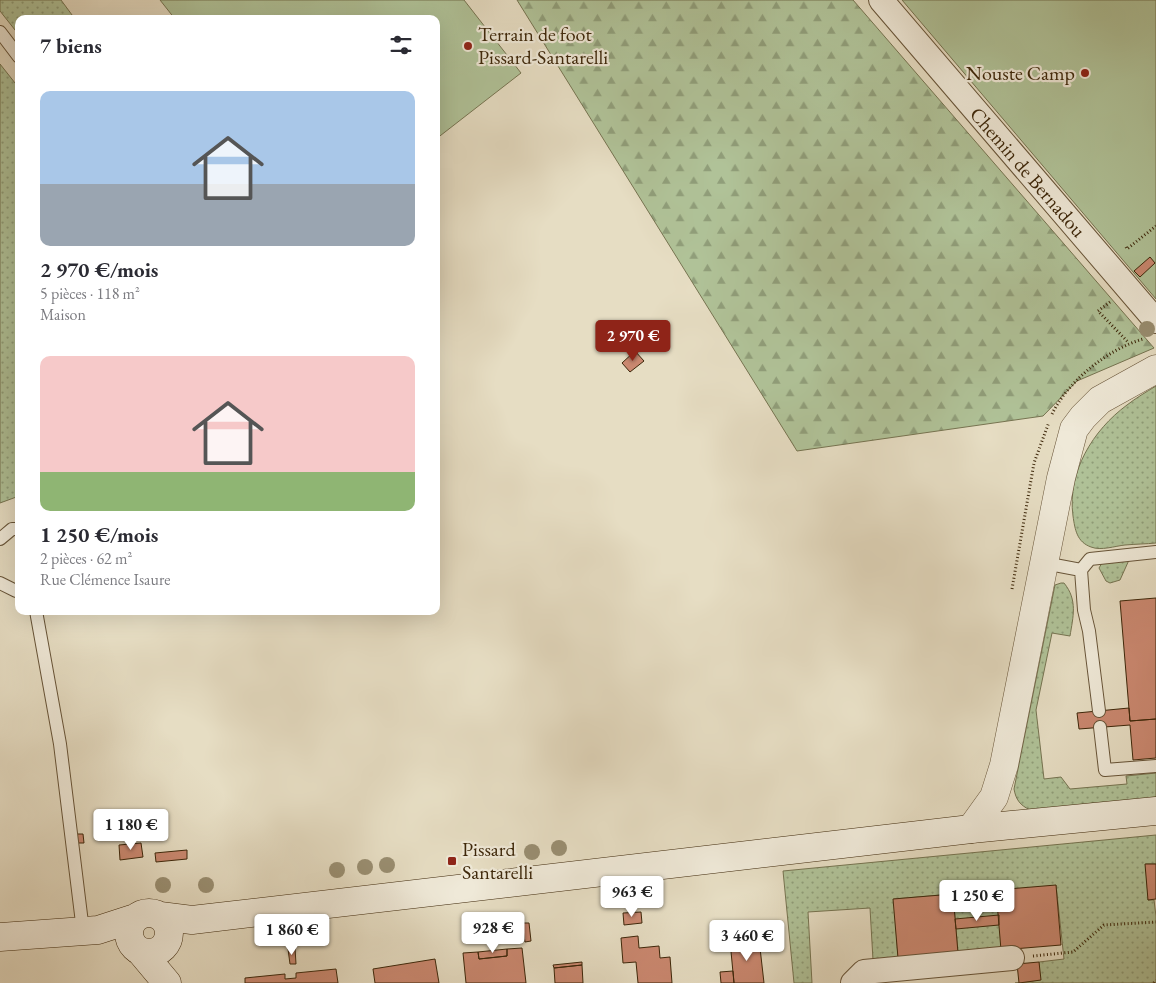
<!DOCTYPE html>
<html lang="fr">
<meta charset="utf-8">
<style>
:root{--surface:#fff;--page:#f2f2f3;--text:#2b2b33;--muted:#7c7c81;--accent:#8f2418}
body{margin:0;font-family:"EB Garamond",serif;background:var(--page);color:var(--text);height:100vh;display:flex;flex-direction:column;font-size:19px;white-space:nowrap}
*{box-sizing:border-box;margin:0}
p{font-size:16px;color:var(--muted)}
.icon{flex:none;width:28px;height:28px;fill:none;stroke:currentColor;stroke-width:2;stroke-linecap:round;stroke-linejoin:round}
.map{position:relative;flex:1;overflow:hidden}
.panel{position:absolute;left:15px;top:15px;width:425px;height:600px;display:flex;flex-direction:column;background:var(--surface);border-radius:10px;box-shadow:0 5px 20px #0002}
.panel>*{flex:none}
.price{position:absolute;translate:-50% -42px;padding:0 11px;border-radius:5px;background:#fff;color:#222;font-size:16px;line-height:32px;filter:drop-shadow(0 1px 2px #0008)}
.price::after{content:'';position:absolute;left:50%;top:30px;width:15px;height:11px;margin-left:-8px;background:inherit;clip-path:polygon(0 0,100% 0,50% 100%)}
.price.on{background:var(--accent);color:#fff}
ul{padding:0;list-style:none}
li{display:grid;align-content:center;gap:10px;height:265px;padding:0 25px}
li span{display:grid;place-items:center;height:155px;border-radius:10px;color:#555}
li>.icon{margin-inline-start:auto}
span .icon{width:90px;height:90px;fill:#fffc;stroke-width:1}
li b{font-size:21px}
h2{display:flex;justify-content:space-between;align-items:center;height:60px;padding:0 25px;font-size:21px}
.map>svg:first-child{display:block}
</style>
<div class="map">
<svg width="1156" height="983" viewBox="0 0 1156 983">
<defs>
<pattern id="grass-dots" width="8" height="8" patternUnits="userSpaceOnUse" patternTransform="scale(1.25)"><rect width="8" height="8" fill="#b0c298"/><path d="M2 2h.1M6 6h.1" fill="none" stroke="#909e7a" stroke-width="1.8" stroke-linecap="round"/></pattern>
<pattern id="forest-firs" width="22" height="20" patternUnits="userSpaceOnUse" patternTransform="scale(1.25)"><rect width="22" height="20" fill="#b0c298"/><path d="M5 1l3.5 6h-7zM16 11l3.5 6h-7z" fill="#909e7a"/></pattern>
</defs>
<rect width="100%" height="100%" fill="#e6ddc3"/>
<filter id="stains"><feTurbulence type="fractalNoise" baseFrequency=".004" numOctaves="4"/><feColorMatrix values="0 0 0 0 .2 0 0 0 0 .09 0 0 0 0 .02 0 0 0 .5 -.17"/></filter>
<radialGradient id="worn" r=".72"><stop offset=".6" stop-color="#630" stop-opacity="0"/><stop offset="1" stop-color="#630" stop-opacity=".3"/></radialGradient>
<!-- grass -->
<path fill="url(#grass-dots)" stroke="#767451" d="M0 0H61L75 19H19V35L0 11Z
M0 64 19 88V496L0 503Z
M1156 386V543C1146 544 1136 544 1125 545 1115 546 1101 551 1091 547 1077 542 1075 530 1073 516 1067 472 1093 430 1127 405 1136 398 1146 392 1156 386Z
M1129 560 1120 580 1110 583 1106 581 1099 568 1102 563Z
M1061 583H1064C1078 600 1073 617 1070 636L1052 633 1036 710 1044 779 1061 777 1070 789 1127 784 1126 776 1156 773V798L1030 810C1020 805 1016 800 1014 789L1055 585Z
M1156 835V864H1146L1148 900H1154L1156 916V983H1015L1040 980 1039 962 1064 959 1056 885 1001 950 958 953 953 894 894 899 898 958 873 960 870 908 808 912 812 983H794L783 871Z"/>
<!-- forest -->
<path fill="url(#forest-firs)" stroke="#767451" d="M517 0H853L1154 348 1077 381 1043 416 797 451Z"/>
<!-- garden -->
<path fill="#b0c298" stroke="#767451" d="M160 0H464L521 73 436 139V19H175Z
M902 0H1156V299L1139 279Z"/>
<!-- building -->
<path fill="#ca8870" stroke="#3d270a" d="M1150 257 1155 263 1140 277 1134 271Z
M635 351 644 361 630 372 622 363Z
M1156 598V719L1130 721 1120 601Z
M1129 708 1130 721 1156 719V758L1133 760 1130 725 1079 729 1077 713Z
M77 834H83L84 843H77Z
M141 843 143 857 120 860 119 845Z
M187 850V859L156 862 155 853Z
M1145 864H1156V899L1148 900Z
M1056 885 1061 945 1001 950 996 890Z
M953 894 958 953 898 958 893 899Z
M641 912 642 923 624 925 623 913Z
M999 915V925L956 929 955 919Z
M522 923H529L531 941 525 942Z
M638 936 639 948 659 946 660 958 670 957 672 983H638L636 962 623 963 621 938Z
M759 939 764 983H734L730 941Z
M295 948 296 964H290L288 949Z
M522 948 526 983H466L463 953 478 952 479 959 507 956V949Z
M507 949V956L479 959 478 952Z
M435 959 439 983H375L373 969Z
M582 962V965L554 968 553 965Z
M1039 962 1041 980 1019 983 1017 964Z
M582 965 583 983H555L554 968Z
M336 969 338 983H245V978L285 974V979L296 978V973Z
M733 971 734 983H721L720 972Z"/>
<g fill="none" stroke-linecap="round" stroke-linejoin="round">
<defs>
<path id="service" d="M0 32 19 57
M0 539 12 529H19
M1044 563 1081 570
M0 583 16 591 19 590
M36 611 60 744 83 931
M1099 711 1089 631 1084 610 1081 570 1090 559 1156 552
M1100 727 1105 770 1156 766"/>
<path id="minor" d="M881 0 1156 321
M853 983 864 972 1012 958"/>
<path id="tertiary" d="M971 829 994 797 1004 765 1061 478 1074 429 1083 417 1100 400 1156 369"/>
<path id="secondary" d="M129 933a20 20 0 1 1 40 0a20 20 0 1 1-40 0Z
M160 916 192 920 971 829 1156 811
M0 937 98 930 135 918
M141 952 167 983"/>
</defs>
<!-- service casing -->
<use href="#service" stroke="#675438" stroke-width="14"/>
<!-- minor casing -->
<use href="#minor" stroke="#675438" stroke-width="26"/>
<!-- tertiary casing -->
<use href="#tertiary" stroke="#675438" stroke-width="29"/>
<!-- secondary casing -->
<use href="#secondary" stroke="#3d270a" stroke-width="29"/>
<!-- path -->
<path stroke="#3d270a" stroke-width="3" stroke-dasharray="1 2.5" stroke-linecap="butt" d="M1126 247 1127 249 1156 226
M1110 302 1098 311 1129 343
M1052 414C1068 381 1108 349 1143 339
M1012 589 1034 463 1049 422
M1033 956 1073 952 1104 925 1156 922
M1154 983 1156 980"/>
<!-- service -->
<use href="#service" stroke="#efe9d8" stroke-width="12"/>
<!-- minor -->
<use href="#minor" stroke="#efe9d8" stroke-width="24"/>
<!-- tertiary -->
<use href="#tertiary" stroke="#efe9d8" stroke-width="28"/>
<!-- secondary -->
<use href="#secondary" stroke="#efe9d8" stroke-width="28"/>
</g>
<!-- trees -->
<g fill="#998e71">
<circle cx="1147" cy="329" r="8"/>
<circle cx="559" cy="848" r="8"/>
<circle cx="532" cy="852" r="8"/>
<circle cx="387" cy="865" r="8"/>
<circle cx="365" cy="867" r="8"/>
<circle cx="337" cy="870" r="8"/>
<circle cx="163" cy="885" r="8"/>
<circle cx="206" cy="885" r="8"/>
</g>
<!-- markers -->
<g fill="#8f2418" stroke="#efe9d8" stroke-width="2">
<circle cx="468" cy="46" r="5"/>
<circle cx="1085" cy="73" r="5"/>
<rect x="447" y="856" width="10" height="10" rx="2.5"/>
</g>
<g text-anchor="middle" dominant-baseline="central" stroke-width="4.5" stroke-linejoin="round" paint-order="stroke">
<!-- poi labels -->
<g font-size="20" fill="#3d270a" stroke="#efe9d8" text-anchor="start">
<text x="478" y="34">Terrain de foot<tspan x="478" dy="23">Pissard-Santarelli</tspan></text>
<text x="1075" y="73" text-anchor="end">Nouste Camp</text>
<text x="462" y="849">Pissard<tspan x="462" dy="23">Santarelli</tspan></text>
</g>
<!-- street labels -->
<g font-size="20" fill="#3d270a" stroke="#efe9d8">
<text transform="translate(1028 172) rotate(49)">Chemin de Bernadou</text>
</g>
</g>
<rect width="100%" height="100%" filter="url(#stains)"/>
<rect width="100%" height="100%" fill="url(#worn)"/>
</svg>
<b class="price on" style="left:633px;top:362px">2 970 €</b>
<b class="price" style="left:131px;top:851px">1 180 €</b>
<b class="price" style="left:632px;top:918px">963 €</b>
<b class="price" style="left:977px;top:922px">1 250 €</b>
<b class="price" style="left:493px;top:954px">928 €</b>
<b class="price" style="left:292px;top:956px">1 860 €</b>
<b class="price" style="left:747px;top:962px">3 460 €</b>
<section class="panel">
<h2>7 biens<svg class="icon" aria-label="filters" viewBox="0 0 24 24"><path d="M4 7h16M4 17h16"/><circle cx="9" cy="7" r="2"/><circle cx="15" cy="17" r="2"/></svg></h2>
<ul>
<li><span style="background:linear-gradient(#a9c7e8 60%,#9aa5b1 0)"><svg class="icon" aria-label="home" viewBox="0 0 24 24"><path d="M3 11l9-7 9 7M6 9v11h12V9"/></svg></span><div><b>2 970 €/mois</b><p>5 pièces · 118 m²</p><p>Maison</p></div></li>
<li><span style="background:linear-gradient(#f6c9c9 75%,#8fb573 0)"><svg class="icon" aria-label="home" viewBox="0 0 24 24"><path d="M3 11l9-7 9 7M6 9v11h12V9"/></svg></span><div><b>1 250 €/mois</b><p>2 pièces · 62 m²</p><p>Rue Clémence Isaure</p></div></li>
</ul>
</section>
</div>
